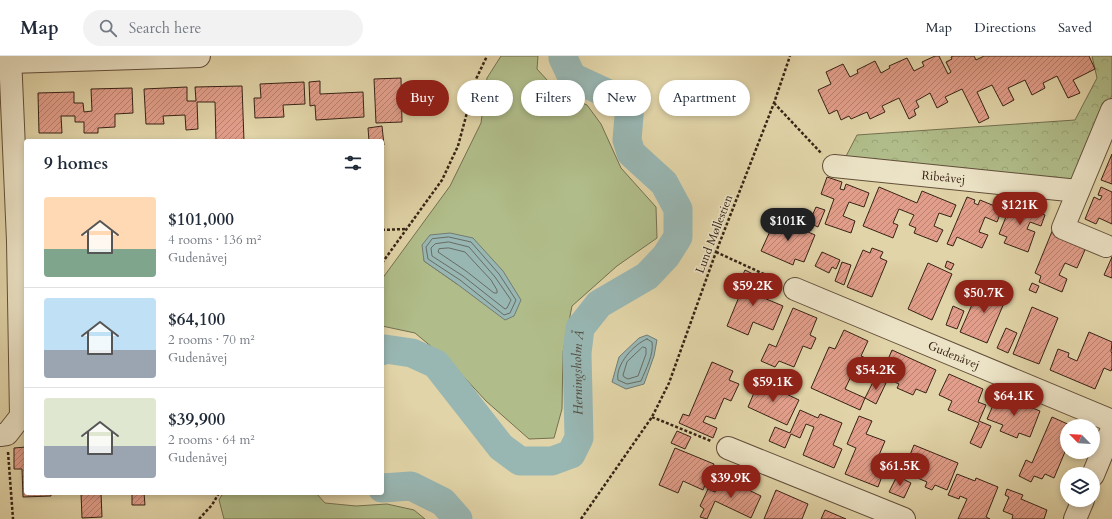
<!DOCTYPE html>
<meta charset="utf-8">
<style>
:root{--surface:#fff;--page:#f2f2f3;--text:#1f2937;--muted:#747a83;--line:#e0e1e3;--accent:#8f2418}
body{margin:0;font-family:Cardo,serif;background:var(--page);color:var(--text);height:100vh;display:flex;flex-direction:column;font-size:15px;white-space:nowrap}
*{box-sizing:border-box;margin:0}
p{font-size:13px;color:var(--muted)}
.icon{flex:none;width:22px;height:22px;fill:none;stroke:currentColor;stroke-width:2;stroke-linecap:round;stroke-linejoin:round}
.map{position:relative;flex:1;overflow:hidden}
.side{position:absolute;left:24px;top:83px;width:360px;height:356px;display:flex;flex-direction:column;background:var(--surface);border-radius:4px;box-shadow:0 2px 6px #0003}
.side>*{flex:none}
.hud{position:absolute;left:396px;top:24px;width:380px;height:36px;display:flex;gap:8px}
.needle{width:26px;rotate:294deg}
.buttons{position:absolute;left:1060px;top:363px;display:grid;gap:8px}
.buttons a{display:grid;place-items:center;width:40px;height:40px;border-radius:50%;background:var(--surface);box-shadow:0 2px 6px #0003;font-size:20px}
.price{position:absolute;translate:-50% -34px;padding:0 9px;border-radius:14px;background:var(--accent);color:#fff;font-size:13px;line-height:26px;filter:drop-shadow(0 1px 2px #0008)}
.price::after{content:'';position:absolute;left:50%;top:24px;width:12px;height:9px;margin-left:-6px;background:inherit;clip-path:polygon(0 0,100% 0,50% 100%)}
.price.on{background:#222;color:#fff}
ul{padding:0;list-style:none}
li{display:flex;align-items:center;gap:12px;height:100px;padding:0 20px}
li+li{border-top:1px solid var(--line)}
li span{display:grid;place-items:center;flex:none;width:112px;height:80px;border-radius:4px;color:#555}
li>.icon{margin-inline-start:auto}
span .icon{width:48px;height:48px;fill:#fffc;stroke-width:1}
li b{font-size:17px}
h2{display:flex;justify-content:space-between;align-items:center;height:48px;padding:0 20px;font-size:17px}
.chip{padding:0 14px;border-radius:18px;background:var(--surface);box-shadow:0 2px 6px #0003;font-size:14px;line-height:36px}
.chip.on{background:var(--accent);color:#fff}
header{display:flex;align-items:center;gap:24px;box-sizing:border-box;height:56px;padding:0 20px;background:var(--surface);border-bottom:1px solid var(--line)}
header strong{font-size:19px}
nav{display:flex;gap:22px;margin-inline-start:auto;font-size:14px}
.search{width:280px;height:36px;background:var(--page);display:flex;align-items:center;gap:10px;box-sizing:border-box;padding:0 14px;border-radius:22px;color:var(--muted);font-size:15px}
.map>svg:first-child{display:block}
</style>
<header>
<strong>Map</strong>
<div class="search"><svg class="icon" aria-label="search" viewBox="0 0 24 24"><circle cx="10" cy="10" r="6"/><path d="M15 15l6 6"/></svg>Search here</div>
<nav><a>Map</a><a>Directions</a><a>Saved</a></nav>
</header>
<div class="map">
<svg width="1112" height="463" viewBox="0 0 1112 463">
<defs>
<pattern id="forest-crowns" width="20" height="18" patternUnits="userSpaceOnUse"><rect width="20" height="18" fill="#b0bd8a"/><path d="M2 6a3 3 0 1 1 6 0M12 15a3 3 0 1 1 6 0" fill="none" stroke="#98a276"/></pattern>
<pattern id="building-hatch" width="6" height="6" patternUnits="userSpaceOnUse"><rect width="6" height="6" fill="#e29e8a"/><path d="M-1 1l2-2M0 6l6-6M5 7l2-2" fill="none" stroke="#b88070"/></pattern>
</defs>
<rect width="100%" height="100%" fill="#e1d4a8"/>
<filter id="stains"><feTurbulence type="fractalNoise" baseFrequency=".005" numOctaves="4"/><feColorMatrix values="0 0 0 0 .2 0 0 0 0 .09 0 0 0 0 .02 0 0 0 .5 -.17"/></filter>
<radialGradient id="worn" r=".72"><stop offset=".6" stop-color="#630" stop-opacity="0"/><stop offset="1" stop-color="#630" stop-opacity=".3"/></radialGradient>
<!-- grass -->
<path fill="#b0bd8a" stroke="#747050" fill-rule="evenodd" d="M501 0H538L537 13 560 38 587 49 601 68 621 112 656 151 657 182 617 210 572 250 563 296 562 353 554 382 529 383 486 345 451 307 415 277 382 270V223L450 130 481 67 487 22ZM430 179 457 228 424 205Z
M223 437H316L325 447 356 450 387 448 414 454 425 463H224L219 444Z"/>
<!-- forest -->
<path fill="url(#forest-crowns)" stroke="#747050" d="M1092 0H1112V39L1074 132 843 106 857 79 1075 64 1097 22Z"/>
<!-- water -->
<path fill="#98b6b2" stroke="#727b73" d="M450 177 473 182 503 215 521 244 514 260 505 264 457 228 424 205 422 189 430 179Z
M647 279 657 284 654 300 644 328 626 333 612 326 619 301 639 282Z"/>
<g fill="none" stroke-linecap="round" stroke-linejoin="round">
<!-- shore -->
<path stroke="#686c64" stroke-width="1" d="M449 181 471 186 499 218 516 244 510 257 504 259 460 224 428 203 426 191 432 183Z
M449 186 469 191 495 221 511 244 507 252 505 253 463 220 432 200 431 192 435 188Z
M449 192 465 196 491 224 497 234V237H494L466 215 438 196 439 193Z
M647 283 652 286C654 298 646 313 641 325L627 328 618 324C615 309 634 288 647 283Z
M643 291 646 292V298L638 320 628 323 624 321 623 319 627 306Z"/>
<!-- river -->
<g stroke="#98b6b2" stroke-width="29">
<path id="s1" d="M382 295 385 293 412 297 436 308 501 391 520 405H552L571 398 579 382 577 297 580 272 599 248 647 220 666 200 678 181V153L664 127 631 97 627 84 630 48 572 21 563 2 564 0"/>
<path d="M382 432 411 430 443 446 458 463"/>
</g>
</g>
<!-- building -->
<path fill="url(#building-hatch)" stroke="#382315" d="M935 0H939L948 18 951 16 946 6 952 3 951 1 953 0H974L976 4 984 0H1089L1095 13 1073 24 1080 37 1068 42 1057 20 1043 27 1045 32 1032 39 1025 24 1008 32 1014 44 1003 50 992 29 977 36 989 62 979 67 962 33 945 41 948 46 937 52 930 37 916 45 919 51 914 54 916 59 909 63 899 42 882 50 885 56 870 63 867 56 851 63 849 60 841 64 837 54 829 58 818 34 831 28 826 16 843 8 850 21 858 17 857 14 875 5 881 17 890 12 889 10 907 2 914 15 924 10 922 6Z
M401 22 402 66 376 67 374 23Z
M320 25V38L363 36 364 61 316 64 315 49 310 50 309 26Z
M304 26 305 48 283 49 284 61 255 62 254 42H261L260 28Z
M242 30 244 85H216L215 46H197L198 73 186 74 185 59 163 60 164 68H146L144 33 187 31V45H196L195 31Z
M132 32 133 57 115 58V71L98 72V77H84V66H75V60H61L62 77H39L38 37 74 36V47H83L84 56 92 55 91 33Z
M382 70 384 89H382V85H369L368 72Z
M1112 98V128L1101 124Z
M827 121 842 126 840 133 844 134 846 128 869 137 864 151 849 146 843 160 855 165 851 177 825 168 834 143 821 138Z
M879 131 917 147 922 135 956 149 951 161 939 157 934 170 943 174 937 186 914 177 916 172 909 169 914 159 899 153 893 167 898 169 893 182 863 170Z
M1101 131 1112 136V168L1099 162 1096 168 1085 163 1094 141 1100 144 1102 140 1098 139Z
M967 141 975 144 974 147 978 149 980 144 1002 153 997 166 985 161 979 176 988 179 982 192 957 181 953 190 947 188Z
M1012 146 1045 159 1041 170 1030 166 1027 173 1035 176 1028 196 1004 187 1007 181 999 178Z
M816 151 825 154 818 171 809 167Z
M776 162 815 179 804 206 795 203 793 209 761 195Z
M1053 173 1088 187 1077 212 1065 207 1059 219 1067 223 1062 236 1039 226 1041 220 1035 217Z
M872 192 883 196 880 202 887 205 872 241 847 231 863 194 870 197Z
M822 196 840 204 836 213 832 211 829 217 815 210Z
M1112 201V222L1104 219Z
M947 205 954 208 951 214 945 211Z
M842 206 851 209 844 229 835 225Z
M928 207 952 218 932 264 908 253Z
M745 214 759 221 752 237 783 250 773 274 753 266 748 279 727 270 741 236 736 234Z
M1032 227 1039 230 1036 237 1029 234Z
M981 228 1007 240 987 287 960 276Z
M953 250 964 255 957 273 946 269Z
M1032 251 1058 262 1039 308 1013 298Z
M793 252 817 262 810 279 816 282 811 293 803 290 794 311 779 305 775 311 761 305 769 288 776 291Z
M1006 272 1017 277 1008 297 997 292Z
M844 274 868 285 861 300 868 303 862 318 854 314 845 333 865 342 860 354 811 332 829 291 835 293Z
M1089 276 1112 286 1111 296 1112 297V312L1111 315 1104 312 1095 333 1050 314 1058 293 1069 297 1068 301 1077 305Z
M892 294 936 314 926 337 916 333 913 339 897 332 899 328 881 320Z
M712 306 733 315 729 324 739 328 731 345 724 342 715 363 706 360 703 366 717 372 713 382 679 367 683 358 689 360Z
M949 318 983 333 978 346 986 349 979 365 991 370 981 392 970 387 979 367 948 354 952 345 939 339Z
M875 322 886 327 876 348 865 342Z
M759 325 799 344 787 369 748 351Z
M998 338 1040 355 1030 381 1019 377 1017 382 1000 375 1003 369 987 363Z
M800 354 818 362 820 358 842 367 833 389 842 393 834 412 803 399 814 371 806 368 800 382 791 378 785 392 769 385 775 371 790 377Z
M859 360 872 365 866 378 885 385 874 411 884 415 878 431 845 418 856 392 847 388Z
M1052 361 1072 370H1067V391L1054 422 1045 418 1042 423 1034 420 1031 426 1019 420 1026 404 1032 407Z
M677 375 691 381 685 393 671 387Z
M914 389 958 407 947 434 935 429 932 434 925 431 927 426 903 416Z
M26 391V437H51V440L23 441 22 413H14V392Z
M675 392 714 408 703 434 683 425 678 437 659 429Z
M957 418 975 425 976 422 998 431 986 461 990 463H958L967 443 960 440 959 443 948 439Z
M897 420 911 427 904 442 889 436Z
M722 421 761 440 751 462 715 445 707 463 700 461 704 453 700 450 708 433 715 436Z
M1007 433 1023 439 1021 443 1047 454 1044 463H1012L1013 459 1003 455 1009 441 1005 439Z
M776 434 808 448 802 463H764Z
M81 437H101L102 461 82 462Z
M132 437H144L145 449H132Z
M825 454 846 463H821Z"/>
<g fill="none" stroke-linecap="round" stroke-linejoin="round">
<defs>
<g id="minor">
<path d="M10 0 18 185 21 360 26 359"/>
<path d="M10 6 199 0"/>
<path id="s2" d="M834 110 1078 135"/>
<path d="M1106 190 1063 172 1112 54"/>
<path id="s3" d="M795 233 1112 365"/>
<path d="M0 379 7 378 21 360"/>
<path d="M728 392 904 463"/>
<path d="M1093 419 1112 373"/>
<path d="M1075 463 1083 444"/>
</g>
</defs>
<!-- minor casing -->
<use href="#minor" stroke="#624f3a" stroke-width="24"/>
<!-- path -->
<path stroke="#382315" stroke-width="2.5" stroke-dasharray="3 2" stroke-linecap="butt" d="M774 47 822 98
M382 174 405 173
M716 196 779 225
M382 207 442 124 458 90 476 23 487 0
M652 361 711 385
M8 396 13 463
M199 463 212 449 219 437
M581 463 652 361 669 327 716 196 774 47 790 0"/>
<!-- minor -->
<use href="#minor" stroke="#ece3c6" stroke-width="22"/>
</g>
<g text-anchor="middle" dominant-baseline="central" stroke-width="3" stroke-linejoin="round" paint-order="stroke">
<!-- street labels -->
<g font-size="12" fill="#382315" stroke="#ece3c6">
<text stroke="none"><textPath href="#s2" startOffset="110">Ribeåvej</textPath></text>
<text transform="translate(714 178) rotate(-69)">Lund Møllestien</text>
<text stroke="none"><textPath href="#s3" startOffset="172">Gudenåvej</textPath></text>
</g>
<!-- water labels -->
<g font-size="13" font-style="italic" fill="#50483c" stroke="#ece3c6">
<text stroke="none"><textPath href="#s1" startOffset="322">Herningsholm Å</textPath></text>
</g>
</g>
<rect width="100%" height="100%" filter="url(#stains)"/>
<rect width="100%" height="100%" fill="url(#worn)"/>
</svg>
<div class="buttons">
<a><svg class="needle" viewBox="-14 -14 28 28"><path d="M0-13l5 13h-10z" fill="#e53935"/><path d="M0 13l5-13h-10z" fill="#747a83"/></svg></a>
<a><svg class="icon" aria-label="layers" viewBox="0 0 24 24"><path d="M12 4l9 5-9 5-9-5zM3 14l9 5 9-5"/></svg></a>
</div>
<b class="price" style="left:1020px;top:170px">$121K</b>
<b class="price on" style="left:788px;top:186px">$101K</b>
<b class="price" style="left:753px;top:251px">$59.2K</b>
<b class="price" style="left:984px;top:258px">$50.7K</b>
<b class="price" style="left:876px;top:335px">$54.2K</b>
<b class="price" style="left:773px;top:347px">$59.1K</b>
<b class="price" style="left:1014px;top:361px">$64.1K</b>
<b class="price" style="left:900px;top:431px">$61.5K</b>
<b class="price" style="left:731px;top:443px">$39.9K</b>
<div class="hud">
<a class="chip on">Buy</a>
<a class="chip">Rent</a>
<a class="chip">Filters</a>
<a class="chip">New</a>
<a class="chip">Apartment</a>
</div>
<section class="side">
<h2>9 homes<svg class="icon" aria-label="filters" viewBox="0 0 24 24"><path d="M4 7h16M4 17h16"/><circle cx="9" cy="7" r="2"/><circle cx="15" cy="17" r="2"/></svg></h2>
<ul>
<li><span style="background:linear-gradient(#ffd9b3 65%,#7fa58c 0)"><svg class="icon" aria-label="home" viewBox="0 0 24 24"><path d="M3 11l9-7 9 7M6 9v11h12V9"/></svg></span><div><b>$101,000</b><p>4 rooms · 136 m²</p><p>Gudenåvej</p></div></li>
<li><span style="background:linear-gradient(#bfe0f5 65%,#9aa5b1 0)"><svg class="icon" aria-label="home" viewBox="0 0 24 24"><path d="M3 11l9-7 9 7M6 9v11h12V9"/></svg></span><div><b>$64,100</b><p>2 rooms · 70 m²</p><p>Gudenåvej</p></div></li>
<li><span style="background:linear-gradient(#dfe7d0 60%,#9aa5b1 0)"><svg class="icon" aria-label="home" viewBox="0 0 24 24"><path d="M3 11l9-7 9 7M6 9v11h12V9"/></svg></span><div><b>$39,900</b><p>2 rooms · 64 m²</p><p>Gudenåvej</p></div></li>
</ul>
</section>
</div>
